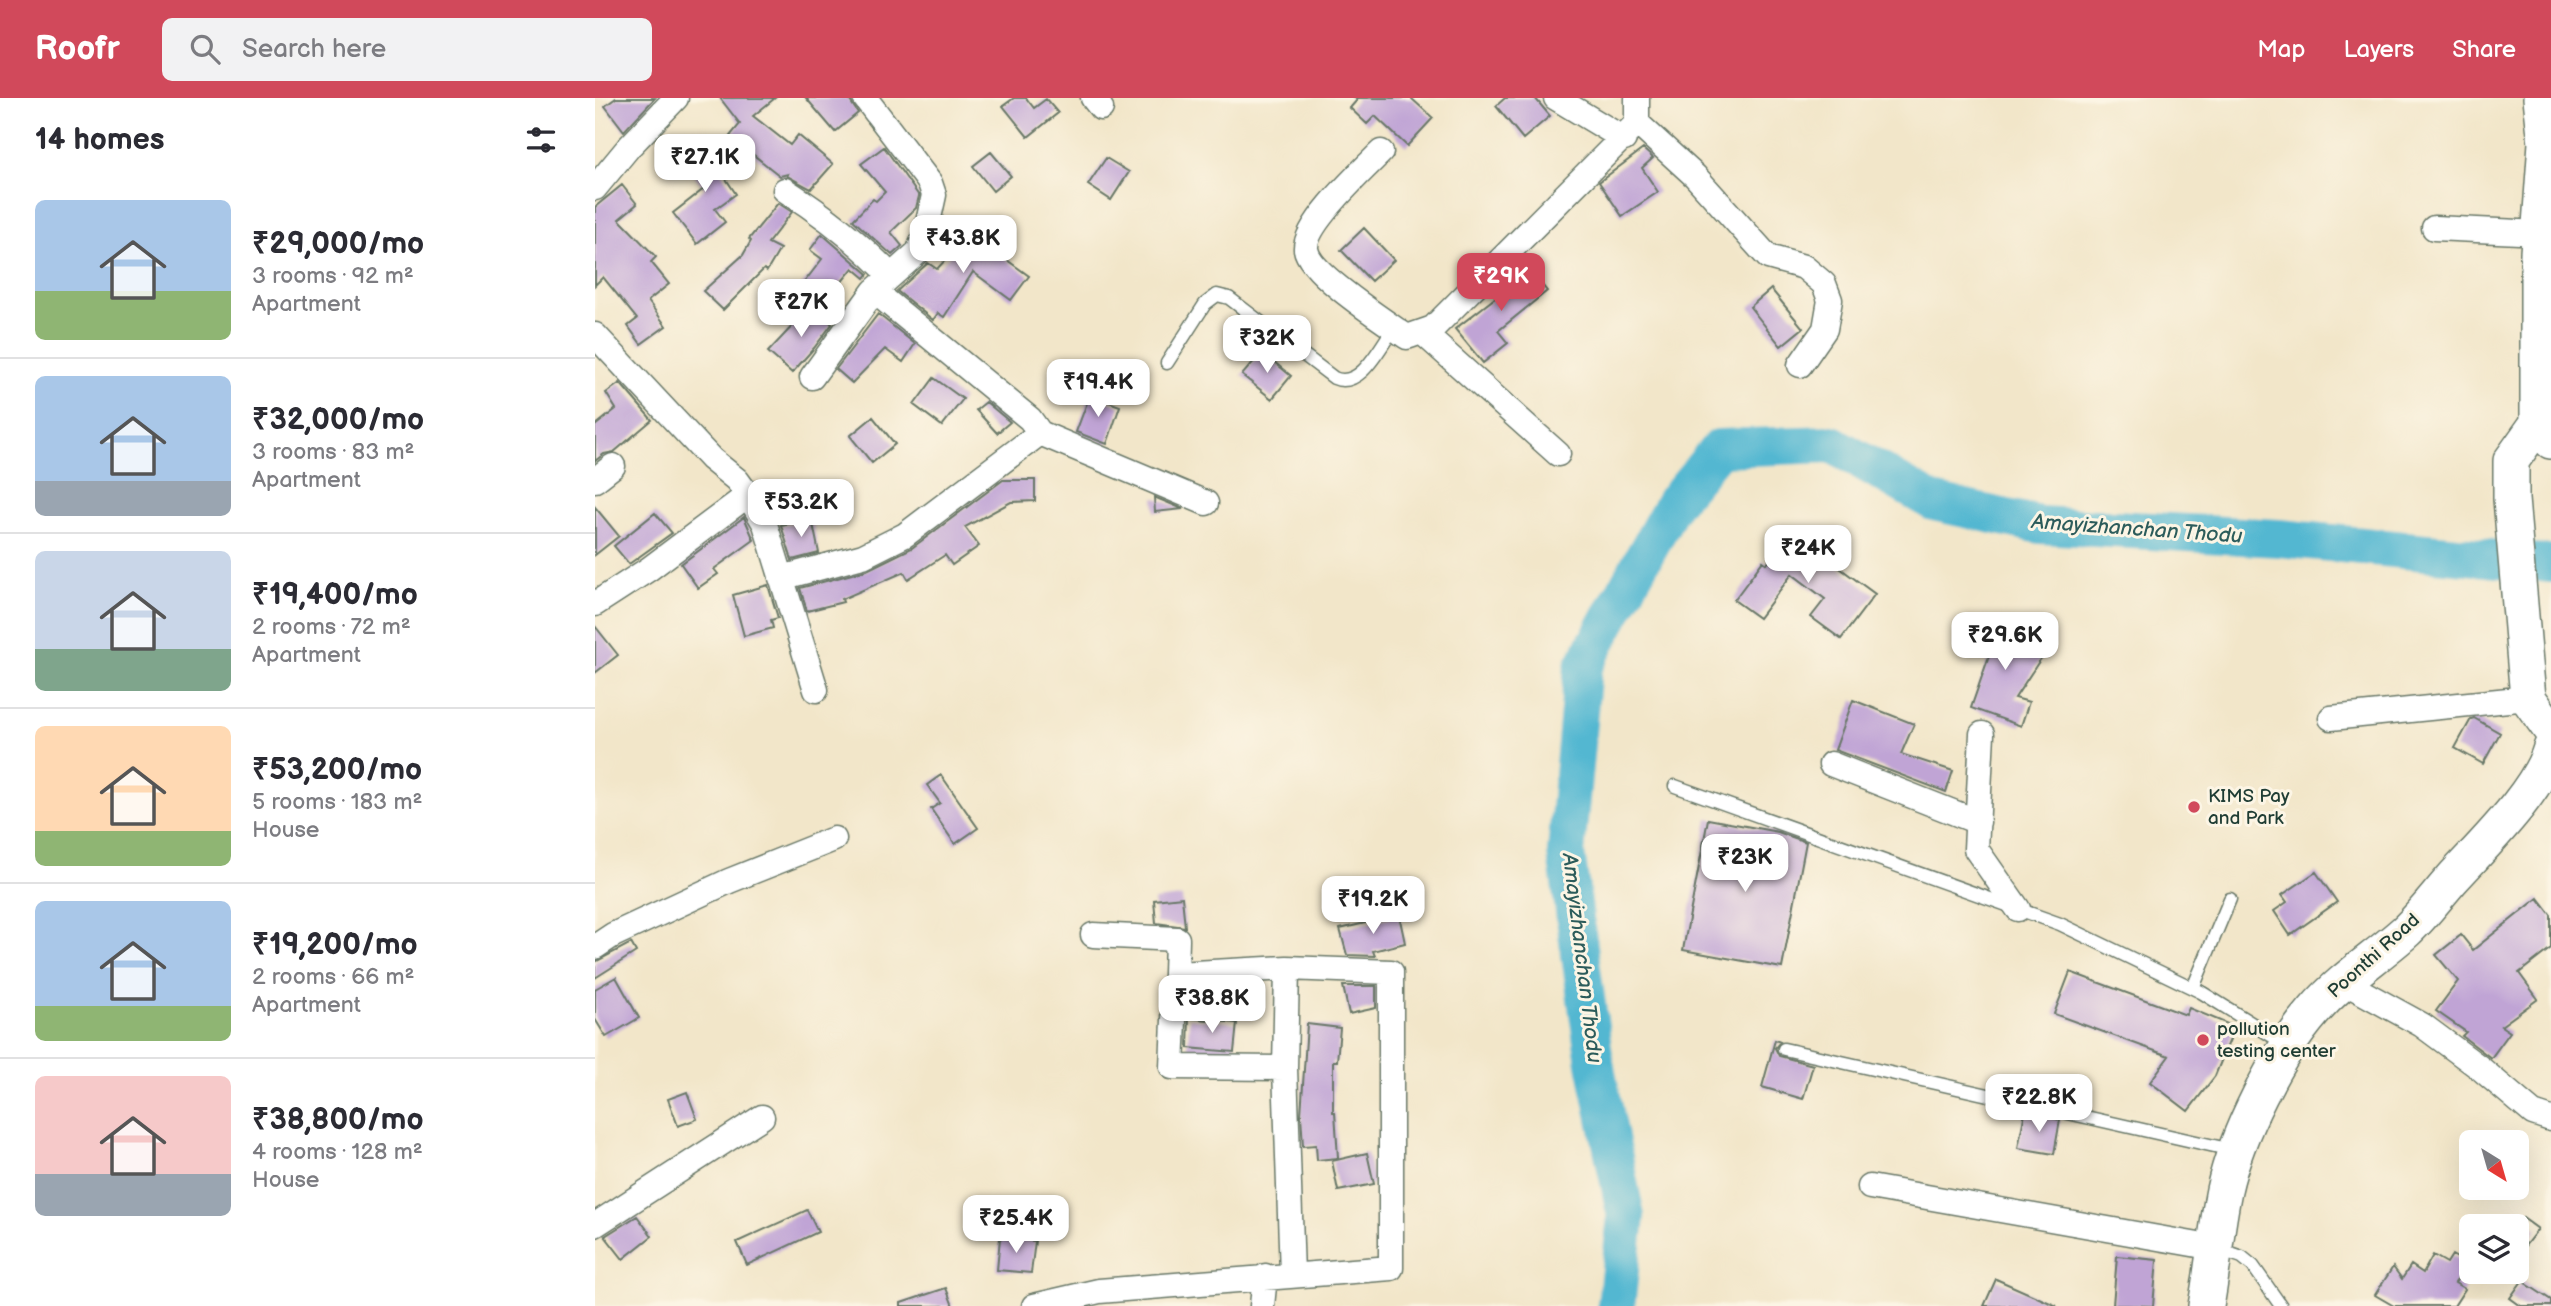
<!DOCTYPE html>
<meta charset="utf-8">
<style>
:root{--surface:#fff;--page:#f2f2f3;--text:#2b2b33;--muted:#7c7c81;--line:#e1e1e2;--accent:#d1495b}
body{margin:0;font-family:"Balsamiq Sans",sans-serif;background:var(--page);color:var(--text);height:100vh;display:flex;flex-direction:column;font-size:26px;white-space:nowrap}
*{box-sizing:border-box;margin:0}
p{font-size:23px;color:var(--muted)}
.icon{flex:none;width:38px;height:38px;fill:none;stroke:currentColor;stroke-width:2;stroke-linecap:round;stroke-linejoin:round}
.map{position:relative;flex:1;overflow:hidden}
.details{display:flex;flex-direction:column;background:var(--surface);width:595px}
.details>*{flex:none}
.needle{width:46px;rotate:143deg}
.buttons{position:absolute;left:1864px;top:1032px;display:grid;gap:14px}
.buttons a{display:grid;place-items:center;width:70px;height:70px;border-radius:10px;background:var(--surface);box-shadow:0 7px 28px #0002;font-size:35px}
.price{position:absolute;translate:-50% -60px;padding:0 16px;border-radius:14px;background:#fff;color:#222;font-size:23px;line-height:46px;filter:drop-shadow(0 2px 4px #0008)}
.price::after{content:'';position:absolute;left:50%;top:42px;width:21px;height:16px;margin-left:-10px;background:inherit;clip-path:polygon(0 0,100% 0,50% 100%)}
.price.on{background:var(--accent);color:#fff}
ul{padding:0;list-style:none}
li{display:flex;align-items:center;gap:21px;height:175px;padding:0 35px}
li+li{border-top:2px solid var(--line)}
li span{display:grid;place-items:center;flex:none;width:196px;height:140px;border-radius:10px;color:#555}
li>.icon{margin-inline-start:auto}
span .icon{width:84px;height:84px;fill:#fffc;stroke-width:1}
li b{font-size:30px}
h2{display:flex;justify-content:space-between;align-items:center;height:84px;padding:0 35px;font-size:30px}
header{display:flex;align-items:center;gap:42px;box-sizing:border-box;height:98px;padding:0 35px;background:var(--accent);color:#fff}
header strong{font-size:33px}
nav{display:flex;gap:38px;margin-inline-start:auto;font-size:24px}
.search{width:490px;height:63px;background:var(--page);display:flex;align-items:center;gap:18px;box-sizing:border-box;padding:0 24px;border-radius:10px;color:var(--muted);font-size:26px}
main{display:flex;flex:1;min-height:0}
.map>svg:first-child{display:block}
</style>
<header>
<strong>Roofr</strong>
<div class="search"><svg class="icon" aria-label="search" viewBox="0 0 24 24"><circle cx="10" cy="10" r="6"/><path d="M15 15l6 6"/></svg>Search here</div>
<nav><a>Map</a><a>Layers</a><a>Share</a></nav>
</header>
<main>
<section class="details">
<h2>14 homes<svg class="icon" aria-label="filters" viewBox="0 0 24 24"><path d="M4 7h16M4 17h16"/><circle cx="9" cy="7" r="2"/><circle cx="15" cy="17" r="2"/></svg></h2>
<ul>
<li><span style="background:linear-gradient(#a9c7e8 65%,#8fb573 0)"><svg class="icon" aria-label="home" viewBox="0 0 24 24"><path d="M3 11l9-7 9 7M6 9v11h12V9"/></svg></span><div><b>₹29,000/mo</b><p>3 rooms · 92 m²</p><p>Apartment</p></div></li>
<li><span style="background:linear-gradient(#a9c7e8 75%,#9aa5b1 0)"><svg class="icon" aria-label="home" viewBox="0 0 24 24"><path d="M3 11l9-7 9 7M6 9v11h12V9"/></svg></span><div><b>₹32,000/mo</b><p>3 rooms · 83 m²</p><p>Apartment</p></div></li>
<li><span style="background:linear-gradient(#c9d6e8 70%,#7fa58c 0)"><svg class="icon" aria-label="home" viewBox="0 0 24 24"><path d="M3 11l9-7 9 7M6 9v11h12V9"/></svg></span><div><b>₹19,400/mo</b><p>2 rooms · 72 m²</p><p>Apartment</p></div></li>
<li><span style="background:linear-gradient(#ffd9b3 75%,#8fb573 0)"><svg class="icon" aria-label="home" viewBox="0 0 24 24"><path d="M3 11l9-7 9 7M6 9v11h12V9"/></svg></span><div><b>₹53,200/mo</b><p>5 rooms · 183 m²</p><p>House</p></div></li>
<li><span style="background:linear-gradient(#a9c7e8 75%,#8fb573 0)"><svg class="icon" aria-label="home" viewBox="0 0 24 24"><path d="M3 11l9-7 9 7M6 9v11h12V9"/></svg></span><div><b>₹19,200/mo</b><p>2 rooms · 66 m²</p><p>Apartment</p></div></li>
<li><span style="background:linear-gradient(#f6c9c9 70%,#9aa5b1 0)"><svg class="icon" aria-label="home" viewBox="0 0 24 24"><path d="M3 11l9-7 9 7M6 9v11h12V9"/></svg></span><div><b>₹38,800/mo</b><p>4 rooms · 128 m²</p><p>House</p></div></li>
</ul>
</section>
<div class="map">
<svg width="1956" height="1208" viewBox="0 0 1956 1208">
<rect width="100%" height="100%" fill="#fcf5e5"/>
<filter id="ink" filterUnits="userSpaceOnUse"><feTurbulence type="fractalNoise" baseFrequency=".0143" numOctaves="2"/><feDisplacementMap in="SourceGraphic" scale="14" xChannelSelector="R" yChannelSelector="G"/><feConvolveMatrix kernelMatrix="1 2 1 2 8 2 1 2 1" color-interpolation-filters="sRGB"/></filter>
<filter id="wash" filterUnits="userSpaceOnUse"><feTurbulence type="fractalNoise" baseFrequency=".00686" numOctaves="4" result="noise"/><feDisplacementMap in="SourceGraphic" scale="28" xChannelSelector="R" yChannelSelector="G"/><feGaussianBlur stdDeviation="1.57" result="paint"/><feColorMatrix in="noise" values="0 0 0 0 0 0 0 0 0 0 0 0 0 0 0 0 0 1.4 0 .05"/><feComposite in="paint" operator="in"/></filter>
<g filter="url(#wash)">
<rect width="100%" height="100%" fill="#f2e6c9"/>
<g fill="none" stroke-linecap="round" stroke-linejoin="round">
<!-- river -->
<path stroke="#53b7d1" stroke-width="38" d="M1021 1208 1031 1119 1000 965 971 755 988 569 1079 404 1124 350 1237 346 1338 404 1445 427 1684 440 1956 466"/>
</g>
<g id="blocks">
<!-- building -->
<path fill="#c0a4d5" d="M21 0H60L29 33 10 8Z
M125 0H180L158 18 195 47 203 37 238 66 216 91 192 78 193 76 185 78 135 38 145 26Z
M211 0H253L263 15 240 34Z
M419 0H431L439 10 451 1 463 15 433 39 408 8Z
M760 0H816L838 20 812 48 780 18 772 26 755 10 762 2Z
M910 0H940L955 18 928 41 901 8Z
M115 41 128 56 119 63 141 96 120 111 130 124 102 146 78 115 110 90 88 63Z
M289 49 324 98 321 110 296 134 307 148 297 157 258 122 278 101 281 103 290 94 266 66Z
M1048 51 1058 60 1047 70 1063 94 1027 118 1004 84Z
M396 54 416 78 398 93 378 68Z
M511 60 534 74 516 102 493 87Z
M27 87 42 106 24 121 61 159 56 164 74 186 53 203 71 228 46 246 33 228 42 221 8 179 0 187V109Z
M183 105 197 114 173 145 185 151 172 173 169 171 128 212 108 193 148 157 156 143 154 141Z
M383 127 404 146 398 152 434 178 416 202 378 174 349 219 343 215 338 222 302 193 333 165 342 171Z
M769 130 799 162 776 183 746 152Z
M227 136 273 176 270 180 258 170 227 208 204 191 227 161 215 152Z
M929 165 952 193 903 233 913 245 888 265 860 231 905 196 899 189Z
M1176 191 1208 230 1186 248 1155 209Z
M218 206 237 226 219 250 197 275 173 254Z
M283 216 320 246 308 264 290 251 257 285 241 271Z
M667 254 696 278 677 301 647 277Z
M339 280 368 301 347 328 319 307Z
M25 285 57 322 19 354 9 356 0 363V328L21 311 11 295Z
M495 297 525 308 512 346 481 334Z
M391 304 415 324 402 335 381 312Z
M278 319 300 346 277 365 255 338Z
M408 382H440V403L416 404 370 429 384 448 357 467 350 457 313 481 309 474 247 501 248 504 212 513 205 490 272 472 317 450Z
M559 399 588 411 560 414Z
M0 409 24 438 0 457Z
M60 415 77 435 34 466 19 448Z
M149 419 159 442 119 471 123 476 103 490 86 466Z
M217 421 224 455 197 462 186 427Z
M1196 434 1280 496 1246 541 1216 519 1230 501 1197 476 1164 520 1139 502 1168 463 1172 466Z
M173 487 183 520 176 522 178 530 149 538 138 497Z
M1384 526 1415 537 1420 530 1452 551 1420 600 1434 604 1426 628 1376 610 1394 558 1374 551Z
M0 528 23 557 0 575Z
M1258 602 1319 626 1306 656 1358 673 1351 694 1240 652Z
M1879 620 1905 635 1888 666 1860 650 1876 621Z
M346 677 383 730 360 746 336 711 345 705 332 687Z
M1113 721 1183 734 1211 744 1187 870 1088 852Z
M1721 774 1742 804 1695 837 1679 813 1692 804 1687 797Z
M587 799 590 829 561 825 559 802Z
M1943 800 1956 817V850L1924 875 1943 901 1906 928 1915 934 1896 960 1867 938 1871 934 1841 913 1863 883 1841 857 1866 837 1878 852Z
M804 817 810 845 778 853 780 858 752 857 745 831Z
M36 845 41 854 0 880V864Z
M1475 874 1591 917 1594 910 1640 929 1620 978 1593 1013 1555 984 1574 958 1459 916Z
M21 879 44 920 11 939 0 921V891Z
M748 888H781V910L754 916Z
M594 920 642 925 639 954 593 950Z
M712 926 745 930 742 963H738V1014H740L743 1060 722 1062 721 1047 708 1048 706 1017Z
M1180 942 1185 944 1180 950 1184 958 1218 967 1208 1001 1167 989Z
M92 994 102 1021 83 1028 73 1001Z
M1430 1014 1465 1022 1459 1056 1423 1050Z
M772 1055 779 1086 743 1093 737 1063Z
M212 1112 223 1134 152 1167 142 1144Z
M42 1118 57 1138 28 1161 10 1138Z
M1928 1120 1943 1131 1922 1158V1129Z
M405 1140 440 1143 436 1175 402 1172Z
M1838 1157 1852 1165 1857 1157 1873 1166 1860 1185 1870 1191 1859 1208H1799L1780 1197 1798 1169 1807 1181 1816 1167 1828 1175Z
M1522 1158 1562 1162 1558 1208 1518 1207Z
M1401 1181 1462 1208H1389Z
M1927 1183 1956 1202V1208H1926L1915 1200Z
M351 1190 358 1208H306V1205Z"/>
</g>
</g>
<g filter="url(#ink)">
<use href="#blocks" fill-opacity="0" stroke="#697868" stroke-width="2"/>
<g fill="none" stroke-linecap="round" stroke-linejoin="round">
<defs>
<path id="lane" d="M572 265 610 206 622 197 634 200 739 280C766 292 785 248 799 230
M1080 688 1465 826 1606 894 1690 946
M1598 890 1635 801
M1189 951 1637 1052
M1621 1150 1647 1159 1658 1168 1686 1208"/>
<path id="street" d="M498 0 506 10
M961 0 1029 41
M1042 0V25L1100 78 1173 159 1209 169 1229 186 1235 202 1230 231 1205 267
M786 54C768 72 709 126 711 151 714 175 791 224 812 239L838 230 1042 25
M0 90 33 50 81 0
M190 92C229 117 264 144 296 178
M1839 130 1946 135
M279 193 435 321 445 335 611 405
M828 235 963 356
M0 237 116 361 142 382 153 397 170 426 221 592
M217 279 279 193 323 154 330 138 339 97 335 85 270 0
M0 382 18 368
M186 480 268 458 310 437 445 335
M0 506 54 471 153 397
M1736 620 1933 600
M1387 636 1381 751 1423 811
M1236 666 1383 724
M498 837 582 841 581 876
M0 849 18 837 134 783 239 741
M1747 883 1827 927 1885 970 1938 1015 1956 1021
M690 970 697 1176
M1275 1089 1620 1150
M0 1127 167 1019
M439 1208 504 1193 796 1170V874L692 870 581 876 577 969 690 970 692 870
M667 1208 670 1178"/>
<path id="secondary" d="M1946 0 1951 45 1943 155V325L1956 343
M1943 325 1916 363V401L1933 600 1956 632
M1611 1208C1618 1170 1621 1131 1629 1092 1641 1037 1682 955 1719 913 1746 881 1781 860 1811 833 1828 817 1842 798 1857 781 1888 747 1944 693 1956 650"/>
</defs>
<!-- lane casing -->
<use href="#lane" stroke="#697868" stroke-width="15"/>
<!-- street casing -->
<use href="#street" stroke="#697868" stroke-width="27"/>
<!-- secondary casing -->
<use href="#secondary" stroke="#697868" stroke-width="38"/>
<!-- lane -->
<use href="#lane" stroke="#fff" stroke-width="12"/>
<!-- street -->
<use href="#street" stroke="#fff" stroke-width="24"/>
<!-- secondary -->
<use href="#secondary" stroke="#fff" stroke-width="35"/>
</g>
</g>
<!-- markers -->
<g fill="#d1495b" stroke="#fcf5e5" stroke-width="2.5">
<circle cx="1599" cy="709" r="7"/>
<circle cx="1608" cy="942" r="7"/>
</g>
<g text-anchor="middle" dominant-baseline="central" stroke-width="6" stroke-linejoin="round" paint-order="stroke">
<!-- poi labels -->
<g font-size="19" fill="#1f3d34" stroke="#fcf5e5" text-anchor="start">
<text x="1613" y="698">KIMS Pay<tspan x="1613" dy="22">and Park</tspan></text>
<text x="1622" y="931">pollution<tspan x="1622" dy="22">testing center</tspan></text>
</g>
<!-- street labels -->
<g font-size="19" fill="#1f3d34" stroke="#fcf5e5">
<text transform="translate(1779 858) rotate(-42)">Poonthi Road</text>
</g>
<!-- water labels -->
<g font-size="21" font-style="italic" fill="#2c5c5b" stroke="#fcf5e5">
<text transform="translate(1542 431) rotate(4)">Amayizhanchan Thodu</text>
<text transform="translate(987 860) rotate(83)">Amayizhanchan Thodu</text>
</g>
</g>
</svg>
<div class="buttons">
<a><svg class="needle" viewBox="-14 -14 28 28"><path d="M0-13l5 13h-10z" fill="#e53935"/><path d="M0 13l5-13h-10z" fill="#7c7c81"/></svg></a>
<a><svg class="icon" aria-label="layers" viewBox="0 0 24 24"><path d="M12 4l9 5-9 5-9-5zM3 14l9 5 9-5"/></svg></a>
</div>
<b class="price" style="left:110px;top:96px">₹27.1K</b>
<b class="price" style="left:368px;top:177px">₹43.8K</b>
<b class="price on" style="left:906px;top:215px">₹29K</b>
<b class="price" style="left:206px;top:241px">₹27K</b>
<b class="price" style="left:672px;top:277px">₹32K</b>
<b class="price" style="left:503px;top:321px">₹19.4K</b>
<b class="price" style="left:206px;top:441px">₹53.2K</b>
<b class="price" style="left:1213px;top:487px">₹24K</b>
<b class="price" style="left:1410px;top:574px">₹29.6K</b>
<b class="price" style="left:1150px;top:796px">₹23K</b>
<b class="price" style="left:778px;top:838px">₹19.2K</b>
<b class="price" style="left:617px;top:937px">₹38.8K</b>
<b class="price" style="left:1444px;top:1036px">₹22.8K</b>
<b class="price" style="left:421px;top:1157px">₹25.4K</b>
</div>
</main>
